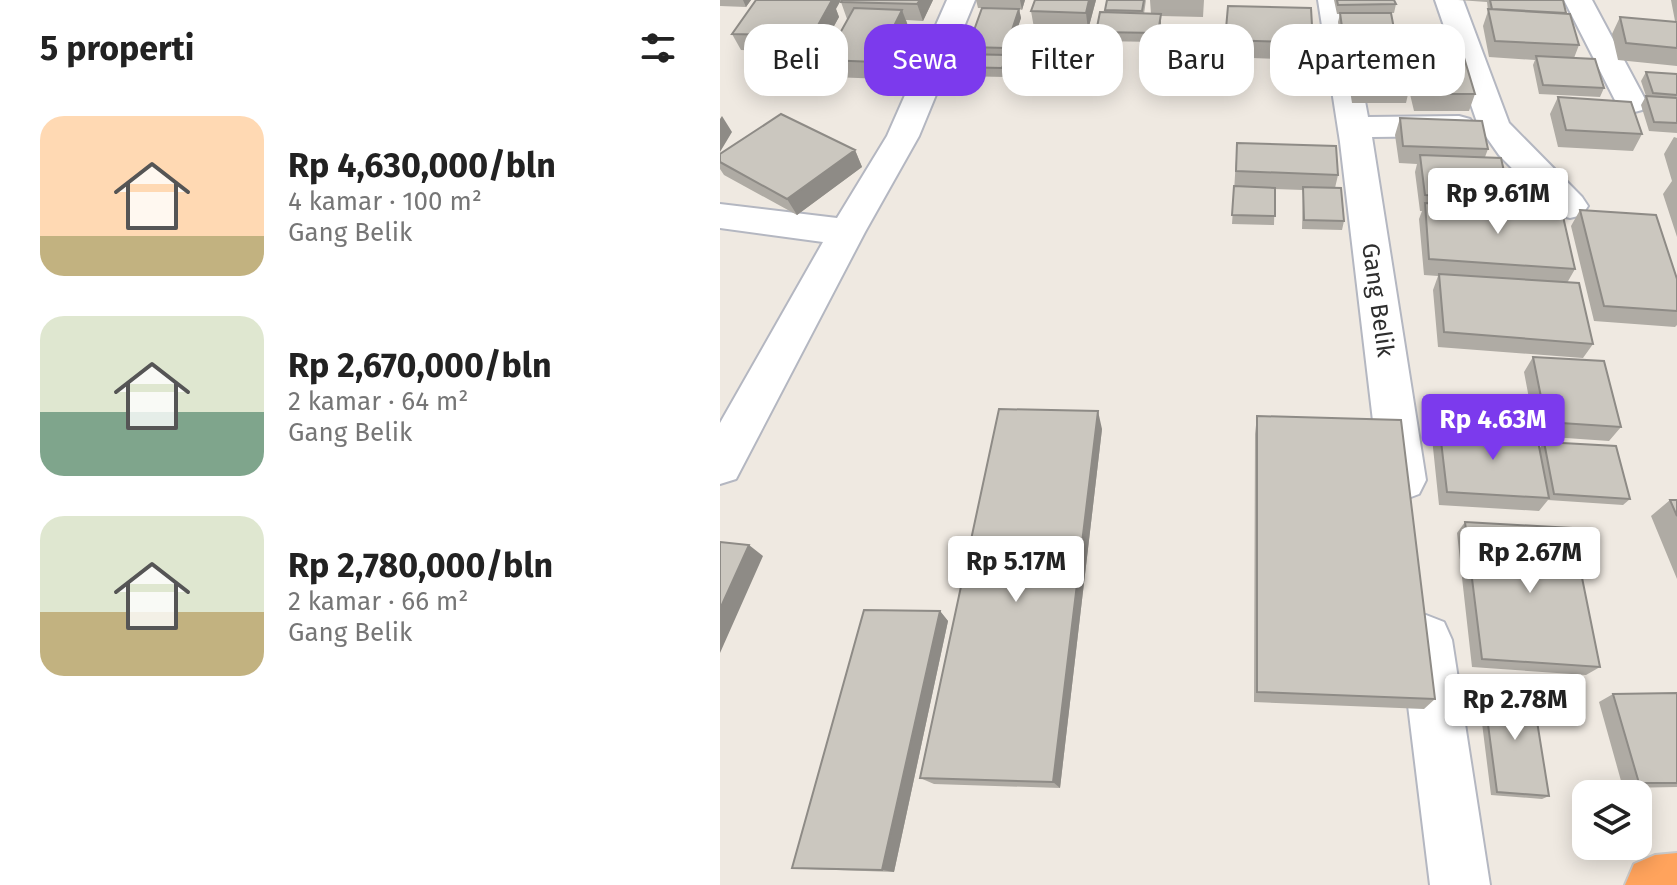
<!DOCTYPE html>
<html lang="id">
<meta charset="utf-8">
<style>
:root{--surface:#fff;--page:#f2f2f2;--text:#222;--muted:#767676;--accent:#7c3aed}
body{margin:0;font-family:"Fira Sans",sans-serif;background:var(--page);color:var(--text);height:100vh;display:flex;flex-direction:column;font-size:30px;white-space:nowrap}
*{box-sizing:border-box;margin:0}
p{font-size:26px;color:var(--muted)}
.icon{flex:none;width:44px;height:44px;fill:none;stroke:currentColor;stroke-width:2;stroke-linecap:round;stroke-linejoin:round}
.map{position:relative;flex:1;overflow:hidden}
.panel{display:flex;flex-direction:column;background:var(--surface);width:720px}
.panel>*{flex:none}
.banner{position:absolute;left:24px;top:24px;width:760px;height:72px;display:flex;gap:16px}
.controls{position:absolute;left:852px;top:780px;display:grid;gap:16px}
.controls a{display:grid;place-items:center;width:80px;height:80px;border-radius:16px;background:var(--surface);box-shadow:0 4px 20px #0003;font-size:40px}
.price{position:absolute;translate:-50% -68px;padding:0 18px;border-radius:8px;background:#fff;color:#222;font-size:26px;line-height:52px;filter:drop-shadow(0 2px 4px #0008)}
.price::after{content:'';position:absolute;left:50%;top:48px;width:24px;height:18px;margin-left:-12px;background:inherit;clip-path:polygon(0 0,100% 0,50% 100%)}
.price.selected{background:var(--accent);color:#fff}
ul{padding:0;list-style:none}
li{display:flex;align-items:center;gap:24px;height:200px;padding:0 40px}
li span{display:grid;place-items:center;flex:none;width:224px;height:160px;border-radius:24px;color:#555}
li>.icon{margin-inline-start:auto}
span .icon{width:96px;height:96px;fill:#fffc;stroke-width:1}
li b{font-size:34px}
h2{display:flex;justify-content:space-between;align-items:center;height:96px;padding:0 40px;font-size:34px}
.tag{padding:0 28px;border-radius:24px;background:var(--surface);box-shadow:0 4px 20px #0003;font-size:28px;line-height:72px}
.tag.selected{background:var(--accent);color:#fff}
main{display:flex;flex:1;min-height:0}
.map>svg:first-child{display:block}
</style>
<main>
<section class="panel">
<h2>5 properti<svg class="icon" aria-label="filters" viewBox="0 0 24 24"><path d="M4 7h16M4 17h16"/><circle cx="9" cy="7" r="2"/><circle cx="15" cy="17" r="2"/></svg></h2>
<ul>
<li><span style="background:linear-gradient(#ffd9b3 75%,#c2b280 0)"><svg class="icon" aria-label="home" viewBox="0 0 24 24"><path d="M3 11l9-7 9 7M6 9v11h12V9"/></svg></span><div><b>Rp 4,630,000/bln</b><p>4 kamar · 100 m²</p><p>Gang Belik</p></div></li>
<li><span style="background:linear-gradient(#dfe7d0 60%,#7fa58c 0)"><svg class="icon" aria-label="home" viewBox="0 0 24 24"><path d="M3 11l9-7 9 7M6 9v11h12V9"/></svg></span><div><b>Rp 2,670,000/bln</b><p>2 kamar · 64 m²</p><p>Gang Belik</p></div></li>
<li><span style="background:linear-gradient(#dfe7d0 60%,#c2b280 0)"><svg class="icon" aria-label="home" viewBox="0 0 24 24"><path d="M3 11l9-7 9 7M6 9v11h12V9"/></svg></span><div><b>Rp 2,780,000/bln</b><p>2 kamar · 66 m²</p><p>Gang Belik</p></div></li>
</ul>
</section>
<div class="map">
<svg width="957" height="885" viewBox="0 0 957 885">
<rect width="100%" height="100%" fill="#efe9e1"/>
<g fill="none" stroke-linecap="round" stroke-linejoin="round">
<defs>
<path id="minor" d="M227 0H255L199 136 145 232 16 479 0 484V423L103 242 0 228V204L117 218 167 136Z
M598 0H626L648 117 739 116 750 119 755 126 750 133 739 136 652 137 706 480 699 494 683 500 667 494 660 480 620 142Z
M715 0H743L789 123 862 197 868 206 862 215 850 218 838 215 779 155 758 125Z
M844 0H872L927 103 922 110 911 113 900 110Z
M706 615 724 622 732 640 770 885H710L680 640 688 622Z"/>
<path id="highway" d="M957 853V885H905L914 864 935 855Z"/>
</defs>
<!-- minor casing -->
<use href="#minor" stroke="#b4b7c1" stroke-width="4"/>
<!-- highway casing -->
<use href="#highway" stroke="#c9c9c9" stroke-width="4"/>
<!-- minor -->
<use href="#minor" fill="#fff" fill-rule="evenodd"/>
<!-- highway -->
<use href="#highway" fill="#ffa35c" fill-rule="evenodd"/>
</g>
<!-- wall -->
<path fill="#afaba4" d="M0 0H31L26 7 0 6Z
M213 0 203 21 186 20 188 26 163 79 113 77 105 60 129 19H127L121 2Z
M256 0H305L302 10 299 9 301 18 287 57 289 64 285 77 239 76 236 67 250 54 248 47 262 8H258Z
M315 0H376L368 30 314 28 311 11Z
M426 0 424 14H431L430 0H484L483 17 441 16 438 42 377 41 376 32 385 12V10Z
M614 0H674L676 4 674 13H671L675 34 673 43H621L618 22 620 14H617Z
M738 0H843L846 13 859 45 854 58 884 88 880 97 819 94 813 65 815 60 769 57 763 26 768 11 767 2Z
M951 0H957V21H955Z
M508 6 593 43 590 60 505 57Z
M116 9 119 17 99 53 21 50 12 34Z
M900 17 957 22V66L898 60 892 34Z
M628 43 685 64 688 51 755 94 749 111H694L689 90 686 103H632L625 60Z
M926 72 957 74V133L929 131 921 105 926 96 921 81Z
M838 97 922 134 913 151 838 147 830 114Z
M680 118 768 149 765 157 790 198 786 208 855 269 847 283 873 344 863 358 718 347 713 290 718 276 704 275 699 219 702 211H700L695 172 697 164 679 163 675 135Z
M954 137 957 138V237L943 194 952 181 944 154Z
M517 143 618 175 615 188 624 221 622 230 582 229 583 190 555 189 554 225 512 224Z
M135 150 142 167 77 215 4 175 0 169V154Z
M860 210 957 279V325L955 327 874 321 851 226Z
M813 357 901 427 889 441 817 436 820 448 824 442 910 499 903 505 828 500 819 511 719 505 712 438 719 424 815 430 804 372Z
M537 416 715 699 704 709 534 702 535 434Z
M382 429 340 788 214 784 200 778Z
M950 500H957V579L931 516Z
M745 522 880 667 866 675 752 667 737 533Z
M220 611 228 621 174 872 87 869 72 868Z
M763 687 829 796 822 799 771 795 758 691Z
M957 693V787L903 788 879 702 893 694Z"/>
<!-- shaded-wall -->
<path fill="#8e8b86" d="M23 0H31L26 7Z
M108 0H121L116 9 119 17 99 53 92 36Z
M200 0H213L203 21 197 4Z
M300 0H305L302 10Z
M369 0H376L368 30 366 13Z
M299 9 301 18 288 57 286 48Z
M182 10 188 26 163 79 156 62Z
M441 14V23L438 42V33Z
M287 55 289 64 285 77 282 68Z
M2 116 12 132 0 152V119Z
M135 150 142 167 77 215 67 199Z
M378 411 382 429 340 788 333 782Z
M29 545 43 556 0 653V609Z
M220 611 228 621 174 872 162 870Z"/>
<!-- building -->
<path fill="#cbc7bf" stroke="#8e8b86" stroke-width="2" d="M36 0H112L92 36 12 34Z
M122 0H200L197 4 121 2Z
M315 0H369L366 13 311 11Z
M387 0H424L422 11 385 10Z
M617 0H674L676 4 618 5Z
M770 0H843L846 13 772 9Z
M508 6 591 8 593 43 505 40Z
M134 8 182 10 156 62 105 60Z
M262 8 299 9 286 48 248 47Z
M768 9 850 14 859 45 775 41Z
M380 12 441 14 438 33 376 32Z
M620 13H671L675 34H623Z
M900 17 957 22V48L906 43Z
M628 43 680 44 690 86H635Z
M688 51H742L755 94H699Z
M241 54 287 55 282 68 236 67Z
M816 56 875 59 884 88 823 85Z
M926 72 957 74V95L933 93Z
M926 96 957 98V123L934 122Z
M838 97 911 102 922 134 846 130Z
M61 114 135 150 67 199 0 162V154Z
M680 118 762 121 768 149 683 146Z
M517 143 616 146 618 175 516 171Z
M700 155 781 158 790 198 705 195Z
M514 186 555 188V216L512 215Z
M583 187 621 188 624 221 584 220Z
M705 203 842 212 855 269 709 259Z
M860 210 936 215 957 279V311L884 306Z
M719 274 859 283 873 344 724 332Z
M813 357 884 361 901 427 826 422Z
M279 409 378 411 333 782 200 778Z
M537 416 681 420 715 699 537 692Z
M719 424 816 431 829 498 727 492Z
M824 442 896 446 910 499 834 494Z
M950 500H957V516Z
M745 522 852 528 880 667 762 659Z
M0 542 29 545 0 609Z
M144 610 220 611 162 870 72 868Z
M763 687 812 690 829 796 777 792Z
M957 693V783H919L893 694Z"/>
<g text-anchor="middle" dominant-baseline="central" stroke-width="6" stroke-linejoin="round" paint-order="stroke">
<!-- street labels -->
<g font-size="24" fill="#2e2e2e" stroke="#fff">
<text transform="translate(658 300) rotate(82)">Gang Belik</text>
</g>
</g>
</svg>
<div class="controls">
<a><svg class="icon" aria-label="layers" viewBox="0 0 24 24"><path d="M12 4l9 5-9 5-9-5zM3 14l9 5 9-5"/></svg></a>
</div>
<b class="price" style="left:778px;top:236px">Rp 9.61M</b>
<b class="price selected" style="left:773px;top:462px">Rp 4.63M</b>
<b class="price" style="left:810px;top:595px">Rp 2.67M</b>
<b class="price" style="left:296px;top:604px">Rp 5.17M</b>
<b class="price" style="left:795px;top:742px">Rp 2.78M</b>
<div class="banner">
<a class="tag">Beli</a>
<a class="tag selected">Sewa</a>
<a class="tag">Filter</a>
<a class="tag">Baru</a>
<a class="tag">Apartemen</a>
</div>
</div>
</main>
